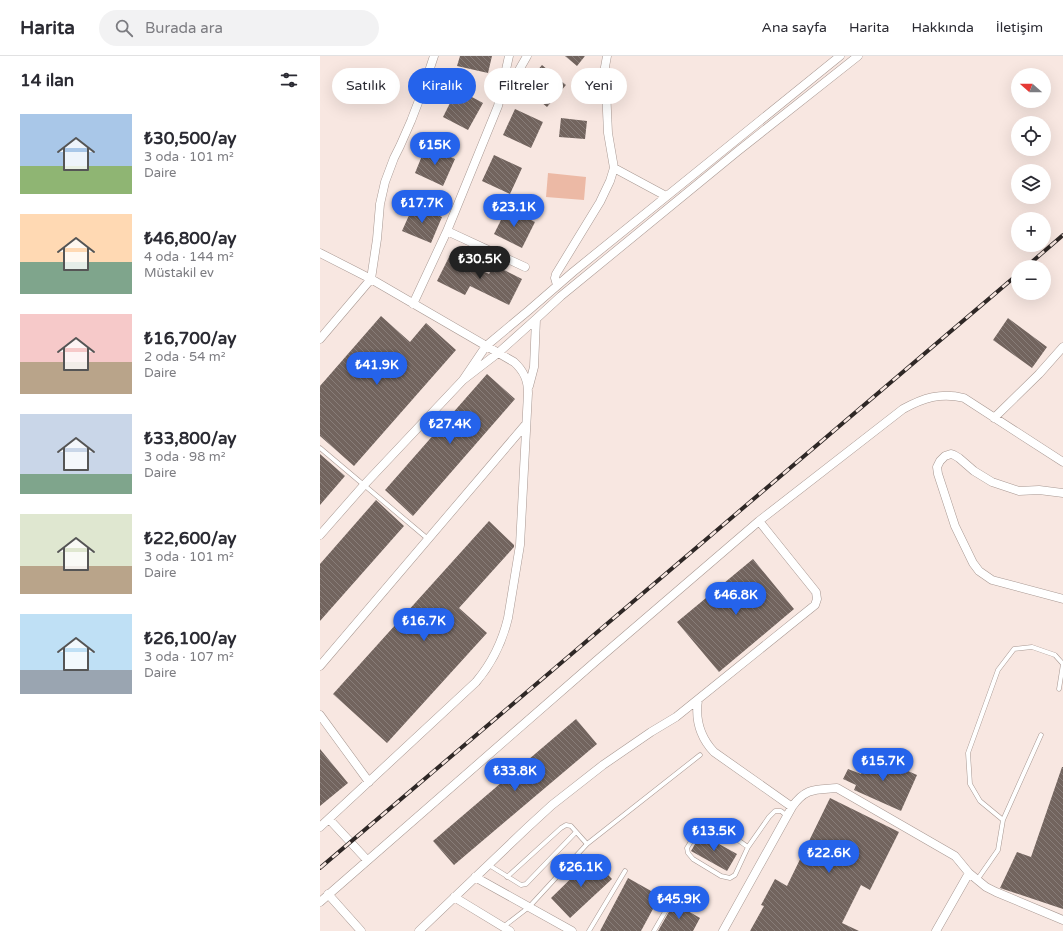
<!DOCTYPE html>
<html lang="tr">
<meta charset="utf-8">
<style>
:root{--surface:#fff;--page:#f2f2f3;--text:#2b2b33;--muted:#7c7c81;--line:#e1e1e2;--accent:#2563eb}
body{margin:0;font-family:"Varela Round",sans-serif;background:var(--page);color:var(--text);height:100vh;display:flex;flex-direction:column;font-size:15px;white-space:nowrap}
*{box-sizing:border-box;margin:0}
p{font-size:13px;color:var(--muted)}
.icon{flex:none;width:22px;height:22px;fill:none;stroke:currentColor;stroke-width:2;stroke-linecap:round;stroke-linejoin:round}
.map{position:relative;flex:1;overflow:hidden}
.sheet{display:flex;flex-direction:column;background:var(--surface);width:320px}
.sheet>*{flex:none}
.banner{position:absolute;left:12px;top:12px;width:380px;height:36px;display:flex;gap:8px}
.needle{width:26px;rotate:291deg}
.fabs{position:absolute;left:691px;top:12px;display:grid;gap:8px}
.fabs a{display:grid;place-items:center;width:40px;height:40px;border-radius:50%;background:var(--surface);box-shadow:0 4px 16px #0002;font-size:20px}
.price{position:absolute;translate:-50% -34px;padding:0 9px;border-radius:14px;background:var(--accent);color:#fff;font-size:13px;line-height:26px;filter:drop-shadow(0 1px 2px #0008)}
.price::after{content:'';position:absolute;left:50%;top:24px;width:12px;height:9px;margin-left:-6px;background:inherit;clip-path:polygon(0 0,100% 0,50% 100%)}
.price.selected{background:#222;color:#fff}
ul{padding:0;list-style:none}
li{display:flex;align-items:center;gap:12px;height:100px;padding:0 20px}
li span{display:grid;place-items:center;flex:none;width:112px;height:80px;border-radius:0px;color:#555}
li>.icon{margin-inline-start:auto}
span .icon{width:48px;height:48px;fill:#fffc;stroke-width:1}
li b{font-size:17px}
h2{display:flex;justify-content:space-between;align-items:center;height:48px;padding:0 20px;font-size:17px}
.tag{padding:0 14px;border-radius:18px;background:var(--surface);box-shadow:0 4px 16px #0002;font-size:14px;line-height:36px}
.tag.selected{background:var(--accent);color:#fff}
header{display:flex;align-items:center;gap:24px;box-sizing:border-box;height:56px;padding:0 20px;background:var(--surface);border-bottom:1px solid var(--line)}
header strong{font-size:19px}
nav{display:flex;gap:22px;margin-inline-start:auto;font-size:14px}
.search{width:280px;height:36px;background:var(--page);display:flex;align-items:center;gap:10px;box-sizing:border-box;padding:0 14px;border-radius:22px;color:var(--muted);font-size:15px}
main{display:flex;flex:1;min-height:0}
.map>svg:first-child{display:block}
</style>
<header>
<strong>Harita</strong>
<div class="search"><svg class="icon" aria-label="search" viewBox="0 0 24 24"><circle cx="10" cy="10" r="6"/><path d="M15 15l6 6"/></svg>Burada ara</div>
<nav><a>Ana sayfa</a><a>Harita</a><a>Hakkında</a><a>İletişim</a></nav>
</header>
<main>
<section class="sheet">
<h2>14 ilan<svg class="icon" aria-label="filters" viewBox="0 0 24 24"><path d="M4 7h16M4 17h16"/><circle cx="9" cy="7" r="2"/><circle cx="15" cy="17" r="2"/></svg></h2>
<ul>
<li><span style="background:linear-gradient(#a9c7e8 65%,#8fb573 0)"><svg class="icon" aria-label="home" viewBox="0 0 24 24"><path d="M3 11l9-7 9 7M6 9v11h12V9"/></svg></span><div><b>₺30,500/ay</b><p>3 oda · 101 m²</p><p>Daire</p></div></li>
<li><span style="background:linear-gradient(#ffd9b3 60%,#7fa58c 0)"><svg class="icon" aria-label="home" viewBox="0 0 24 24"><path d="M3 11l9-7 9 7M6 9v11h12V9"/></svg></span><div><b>₺46,800/ay</b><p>4 oda · 144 m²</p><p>Müstakil ev</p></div></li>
<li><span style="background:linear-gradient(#f6c9c9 60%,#b9a48a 0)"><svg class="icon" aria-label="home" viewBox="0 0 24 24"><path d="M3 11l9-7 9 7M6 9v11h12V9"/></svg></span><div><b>₺16,700/ay</b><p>2 oda · 54 m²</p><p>Daire</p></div></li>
<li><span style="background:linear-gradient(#c9d6e8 75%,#7fa58c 0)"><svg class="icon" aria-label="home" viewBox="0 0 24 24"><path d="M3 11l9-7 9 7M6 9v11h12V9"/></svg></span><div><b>₺33,800/ay</b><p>3 oda · 98 m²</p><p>Daire</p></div></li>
<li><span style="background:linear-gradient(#dfe7d0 65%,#b9a48a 0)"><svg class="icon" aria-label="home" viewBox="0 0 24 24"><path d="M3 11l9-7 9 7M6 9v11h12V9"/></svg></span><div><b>₺22,600/ay</b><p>3 oda · 101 m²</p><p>Daire</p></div></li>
<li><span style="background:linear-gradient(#bfe0f5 70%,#9aa5b1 0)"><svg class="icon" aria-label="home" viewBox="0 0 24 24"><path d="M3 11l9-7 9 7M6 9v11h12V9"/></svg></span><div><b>₺26,100/ay</b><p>3 oda · 107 m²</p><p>Daire</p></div></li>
</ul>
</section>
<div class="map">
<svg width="743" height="875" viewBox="0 0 743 875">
<defs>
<pattern id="building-back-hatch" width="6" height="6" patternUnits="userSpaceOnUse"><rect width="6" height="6" fill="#72645e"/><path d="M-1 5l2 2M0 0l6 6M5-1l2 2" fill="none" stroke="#887d79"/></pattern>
</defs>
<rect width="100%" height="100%" fill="#f8e7e1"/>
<!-- garden -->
<path fill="#ecb9a5" d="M228 117 266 121 264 144 226 141Z"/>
<!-- building -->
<path fill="url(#building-back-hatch)" d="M140 0H172L168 17 137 10Z
M245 0H265L257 10Z
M222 9 246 29 227 51 203 31Z
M137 33 163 47 148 74 123 61Z
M195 53 223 66 211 92 183 79Z
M241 62 267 65 265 83 239 81Z
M106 90 135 103 123 130 95 117Z
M174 99 202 112 190 138 162 125Z
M94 148 122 161 111 187 82 175Z
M187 152 215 166 202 192 174 178Z
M130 199 169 218 174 209 202 223 189 249 150 230 145 239 117 225Z
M61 260 90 286 106 267 136 294 34 410 0 380V330Z
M688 262 727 291 712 312 673 284Z
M167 318 195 343 93 460 65 434Z
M0 398 25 420 0 449Z
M56 444 84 470 0 565V508Z
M169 465 194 489V491L139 552 167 577 67 687 13 638Z
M433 503 474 553 399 616 357 566Z
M256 663 277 688 134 809 113 785Z
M0 693 28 727 0 750Z
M550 698 597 719 581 755 534 734 536 729 523 723 528 713 541 718Z
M742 711H743V853L680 832 697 796 711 801Z
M510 742 579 776 550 834 541 829 522 867 539 875H430L444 850 441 849 455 823 467 830Z
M381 778 417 798 407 815 371 795Z
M272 802 292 823 250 862 231 842Z
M308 822 340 840 321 875H280Z
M354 847 380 862 373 875H338Z"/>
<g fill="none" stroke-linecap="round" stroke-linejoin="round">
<defs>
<path id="service" d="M0 392 108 483
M683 764 721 679
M428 791C419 785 393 764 383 771 379 773 370 787 367 792L368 797 373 803 401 820 410 822 415 819 428 791 449 761 455 755H461L467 760
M169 809 201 829 206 828 256 776
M187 821 241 772 246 769 251 770 267 788
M657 824 678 794 683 764 660 745 650 728 648 697 678 614 694 593 712 591 735 599 743 608 739 633
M183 871 209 851 267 788 380 699
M269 875 305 815
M334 875 353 842"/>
<path id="minor" d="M182 44 207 0
M294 112 346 140
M127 175 205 211
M0 197 51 223 194 306C204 315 208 324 208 337L200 489 188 562C182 587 172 607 156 626L0 771
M237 229 235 222 236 218 280 146 290 125 294 112 288 77 285 11 287 0
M93 248 127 175 178 50 189 0
M0 283 51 223 57 183 60 148 65 126 74 102 80 90 91 65 101 39 114 0
M143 324 166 290 208 255 253 216 520 0
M209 330 214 311 216 263 241 240 418 95 538 0
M674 362 719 318 743 291
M743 437 719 434 699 435 672 426 654 415 639 402 634 399 631 398 625 400 620 405 617 411 618 418 635 470 653 507 659 515 672 524 743 543
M0 479 44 429 143 324 178 297 216 263
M0 610 206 368
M378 644C375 664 380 681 394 696L472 751
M0 659 49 726
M9 763 47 804
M155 821 252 875
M8 838 41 875
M134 841 190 875
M0 846 276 605 439 465 583 353C603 342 621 336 644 342L743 406
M99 875 208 771 232 749 283 709 331 676 356 661 495 549 497 543 496 536 439 465
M403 875 472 751C486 731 496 734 517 732L635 800 649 817 666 831 676 836 743 864
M616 875 649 817"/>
</defs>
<!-- service casing -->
<use href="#service" stroke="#a89892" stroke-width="5"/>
<!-- minor casing -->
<use href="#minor" stroke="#a89892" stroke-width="9"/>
<!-- service -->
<use href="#service" stroke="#fff" stroke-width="4"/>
<!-- minor -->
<use href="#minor" stroke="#fff" stroke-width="8"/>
<defs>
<path id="rail" d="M706 211 743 179
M0 812 698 218"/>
</defs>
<!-- rail casing -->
<use href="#rail" stroke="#2f2826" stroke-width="4"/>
<!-- rail -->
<use href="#rail" stroke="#f8e7e1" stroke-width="2.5" stroke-dasharray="8" stroke-linecap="butt"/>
</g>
</svg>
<div class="fabs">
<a><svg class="needle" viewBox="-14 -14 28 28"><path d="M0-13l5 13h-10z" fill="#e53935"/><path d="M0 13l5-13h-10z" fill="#7c7c81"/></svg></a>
<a><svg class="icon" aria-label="locate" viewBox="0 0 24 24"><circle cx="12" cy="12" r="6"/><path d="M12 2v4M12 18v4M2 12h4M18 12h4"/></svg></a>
<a><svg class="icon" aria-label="layers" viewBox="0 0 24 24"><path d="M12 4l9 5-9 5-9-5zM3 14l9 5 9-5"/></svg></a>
<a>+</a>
<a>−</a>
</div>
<b class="price" style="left:115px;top:110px">₺15K</b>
<b class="price" style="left:102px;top:168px">₺17.7K</b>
<b class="price" style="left:194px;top:172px">₺23.1K</b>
<b class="price selected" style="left:160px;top:224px">₺30.5K</b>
<b class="price" style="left:57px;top:330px">₺41.9K</b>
<b class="price" style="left:130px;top:389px">₺27.4K</b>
<b class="price" style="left:416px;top:560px">₺46.8K</b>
<b class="price" style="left:104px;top:586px">₺16.7K</b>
<b class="price" style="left:563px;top:726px">₺15.7K</b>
<b class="price" style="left:195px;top:736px">₺33.8K</b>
<b class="price" style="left:394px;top:796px">₺13.5K</b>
<b class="price" style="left:509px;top:818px">₺22.6K</b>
<b class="price" style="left:261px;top:832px">₺26.1K</b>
<b class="price" style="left:359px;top:864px">₺45.9K</b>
<div class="banner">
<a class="tag">Satılık</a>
<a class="tag selected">Kiralık</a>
<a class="tag">Filtreler</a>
<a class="tag">Yeni</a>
</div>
</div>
</main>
